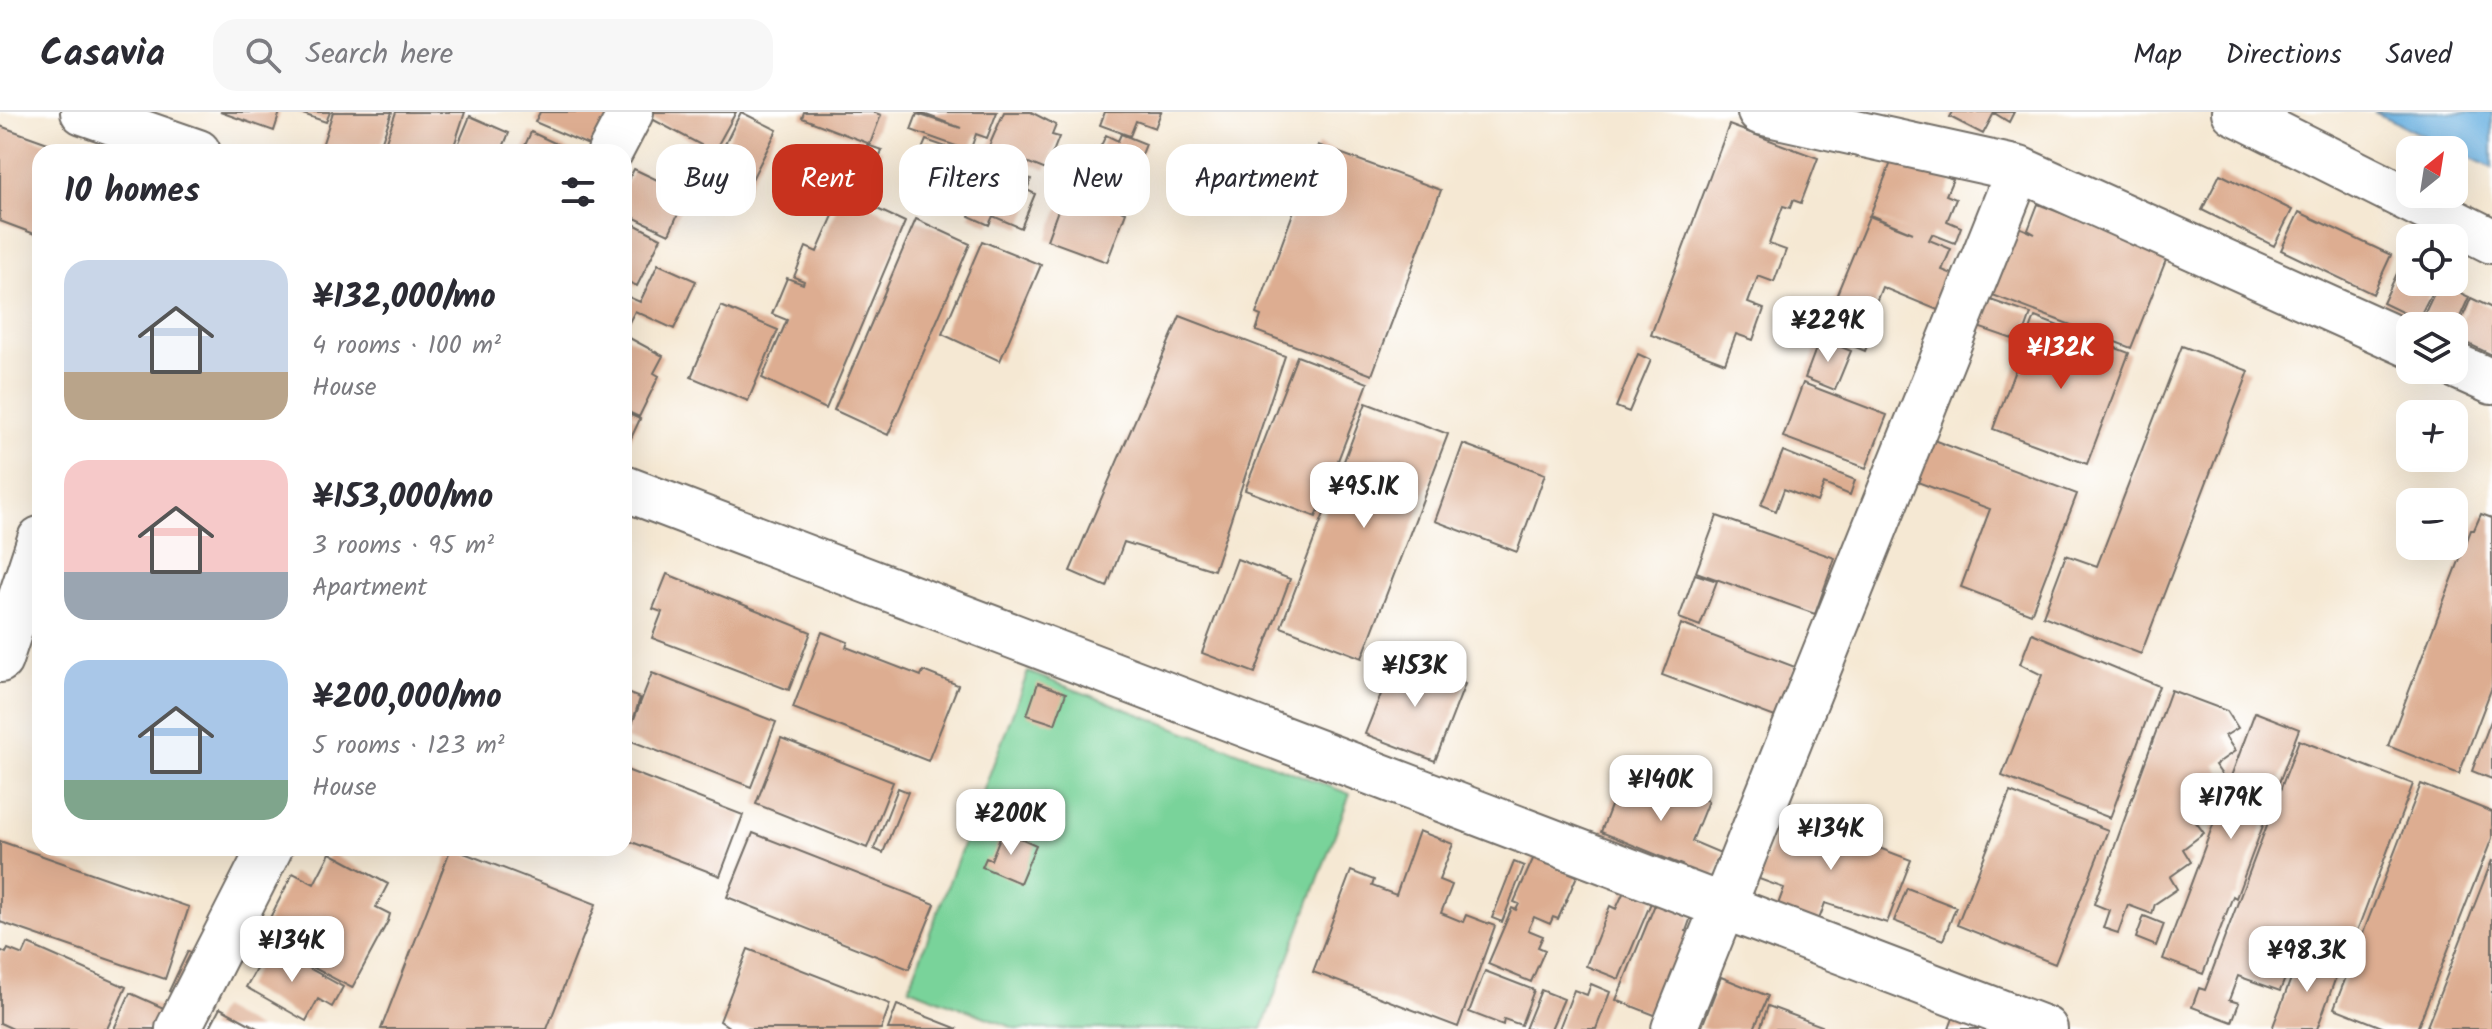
<!DOCTYPE html>
<meta charset="utf-8">
<style>
:root{--surface:#fff;--page:#f7f7f7;--text:#2b2b33;--muted:#7c7c81;--line:#e1e1e2;--accent:#c8321e}
body{margin:0;font-family:Kalam,sans-serif;background:var(--page);color:var(--text);height:100vh;display:flex;flex-direction:column;font-size:30px;white-space:nowrap}
*{box-sizing:border-box;margin:0}
p{font-size:26px;color:var(--muted)}
.icon{flex:none;width:44px;height:44px;fill:none;stroke:currentColor;stroke-width:2;stroke-linecap:round;stroke-linejoin:round}
.map{position:relative;flex:1;overflow:hidden}
.side{position:absolute;left:32px;top:32px;width:600px;height:712px;display:flex;flex-direction:column;background:var(--surface);border-radius:24px;box-shadow:0 8px 32px #0002}
.side>*{flex:none}
.top-card{position:absolute;left:656px;top:32px;width:760px;height:72px;display:flex;gap:16px}
.needle{width:52px;rotate:30deg}
.controls{position:absolute;left:2396px;top:24px;display:grid;gap:16px}
.controls a{display:grid;place-items:center;width:72px;height:72px;border-radius:16px;background:var(--surface);box-shadow:0 8px 32px #0002;font-size:40px}
.price{position:absolute;translate:-50% -68px;padding:0 18px;border-radius:16px;background:#fff;color:#222;font-size:26px;line-height:52px;filter:drop-shadow(0 2px 4px #0008)}
.price::after{content:'';position:absolute;left:50%;top:48px;width:24px;height:18px;margin-left:-12px;background:inherit;clip-path:polygon(0 0,100% 0,50% 100%)}
.price.current{background:var(--accent);color:#fff}
ul{padding:0;list-style:none}
li{display:flex;align-items:center;gap:24px;height:200px;padding:0 32px}
li span{display:grid;place-items:center;flex:none;width:224px;height:160px;border-radius:24px;color:#555}
li>.icon{margin-inline-start:auto}
span .icon{width:96px;height:96px;fill:#fffc;stroke-width:1}
li b{font-size:34px}
h2{display:flex;justify-content:space-between;align-items:center;height:96px;padding:0 32px;font-size:34px}
.pill{padding:0 28px;border-radius:24px;background:var(--surface);box-shadow:0 8px 32px #0002;font-size:28px;line-height:72px}
.pill.current{background:var(--accent);color:#fff}
header{display:flex;align-items:center;gap:48px;box-sizing:border-box;height:112px;padding:0 40px;background:var(--surface);border-bottom:2px solid var(--line)}
header strong{font-size:38px}
nav{display:flex;gap:44px;margin-inline-start:auto;font-size:28px}
.search{width:560px;height:72px;background:var(--page);display:flex;align-items:center;gap:20px;box-sizing:border-box;padding:0 28px;border-radius:24px;color:var(--muted);font-size:30px}
.map>svg:first-child{display:block}
</style>
<header>
<strong>Casavia</strong>
<div class="search"><svg class="icon" aria-label="search" viewBox="0 0 24 24"><circle cx="10" cy="10" r="6"/><path d="M15 15l6 6"/></svg>Search here</div>
<nav><a>Map</a><a>Directions</a><a>Saved</a></nav>
</header>
<div class="map">
<svg width="2492" height="917" viewBox="0 0 2492 917">
<rect width="100%" height="100%" fill="#fff"/>
<filter id="ink" filterUnits="userSpaceOnUse"><feTurbulence type="fractalNoise" baseFrequency=".0125" numOctaves="2"/><feDisplacementMap in="SourceGraphic" scale="16" xChannelSelector="R" yChannelSelector="G"/><feConvolveMatrix kernelMatrix="1 2 1 2 8 2 1 2 1" color-interpolation-filters="sRGB"/></filter>
<filter id="wash" filterUnits="userSpaceOnUse"><feTurbulence type="fractalNoise" baseFrequency=".006" numOctaves="4" result="noise"/><feDisplacementMap in="SourceGraphic" scale="32" xChannelSelector="R" yChannelSelector="G"/><feGaussianBlur stdDeviation="1.8" result="paint"/><feColorMatrix in="noise" values="0 0 0 0 0 0 0 0 0 0 0 0 0 0 0 0 0 1.4 0 .05"/><feComposite in="paint" operator="in"/></filter>
<g filter="url(#wash)">
<rect width="100%" height="100%" fill="#f5e8d3"/>
<!-- green -->
<path fill="#79d39a" stroke="#527f62" stroke-width="2" d="M1028 560 1350 682 1262 917H1017L909 876Z"/>
<!-- water -->
<path fill="#69b0e0" stroke="#4a6e86" stroke-width="2" d="M2374 0H2492V56Z"/>
<g id="blocks">
<!-- building -->
<path fill="#ddad91" d="M220 0H280L274 19Z
M297 0H330L326 10Z
M333 0H392L378 40H320Z
M396 0H465L452 40H382Z
M540 0H617L600 38 535 10Z
M653 0H736L714 40 650 6Z
M741 0 777 18 743 85 707 68Z
M804 0H873L881 3 870 32 802 6Z
M918 0H997L987 26 976 22 970 39 911 18 917 2 961 16Z
M1004 0H1031L1056 13 1052 23 1059 25 1046 58 1019 47 1016 55 992 45 995 37 989 34Z
M1105 0H1161L1155 16 1136 9 1130 24 1100 13Z
M1953 0H2014L2009 10 1994 1 1983 22 1950 5Z
M470 4 509 21 501 40H455Z
M1729 13 1818 46 1801 91 1793 88 1790 96 1783 94 1769 132 1786 138 1774 170 1758 164 1748 191 1764 197 1753 228 1736 222 1725 251 1651 223Z
M0 14 73 40H40V124L0 109Z
M531 20 574 40H522Z
M1121 22 1146 32 1122 94 1098 84 1101 76 1081 68 1094 36 1099 38 1106 23 1118 29Z
M926 28 981 47 960 95 941 87V78L911 63Z
M867 33 882 38 872 65 852 57 860 36 865 38Z
M1318 33 1441 78 1372 263 1256 219 1261 204 1256 202Z
M1894 43 1953 67 1946 83 1956 87 1947 109 1961 115 1955 131 1932 122 1929 128 1951 137 1942 158 1955 163 1940 199 1882 175 1865 217 1873 220 1865 239 1821 221 1869 104 1913 121 1870 103Z
M985 48 1031 67 1027 78 1035 82 1021 116 993 104 989 113 969 104 972 96 966 94Z
M634 57 687 82 669 122 624 101V77Z
M2220 62 2292 98 2274 134 2202 98Z
M1072 80 1126 100 1107 150 1047 128 1061 90 1067 92Z
M843 81 905 110 826 297 762 266 787 208 772 202 787 166 803 172 804 169 794 165 806 135 817 140Z
M2038 92 2168 143 2131 236 1990 182 2017 114 2035 122 2028 118Z
M2299 100 2391 143 2373 182 2281 138Z
M624 107 661 126 637 174 624 168Z
M916 107 970 132 888 323 834 298Z
M982 129 1041 153 1000 249 942 222Z
M658 152 696 169 674 217 635 199 627 214 624 213V183L640 190Z
M2401 153 2410 157V170H2437L2418 208 2383 191Z
M2439 171 2469 185 2456 214H2431L2421 209Z
M1982 185 2031 202 2021 230 1972 213Z
M2471 186 2492 196V243L2454 225Z
M721 194 778 218 748 289 691 265Z
M1180 204 1285 244 1214 458 1124 430 1107 475 1070 459Z
M2035 205 2129 241 2087 352 1993 317Z
M624 223 663 244 654 261 659 264 639 305 624 298Z
M1820 226 1851 239 1835 278 1805 266Z
M2182 234 2249 259 2141 542 2043 504 2066 443 2097 454Z
M1638 242 1651 248 1629 300 1616 295Z
M1297 244 1368 271 1316 405 1245 378Z
M1803 271 1887 303 1866 356 1783 325Z
M1366 291 1448 322 1362 546 1281 515Z
M624 300 640 307 624 341Z
M1928 326 2077 382 2031 502 1961 475 1990 397 1912 368Z
M1463 332 1545 362 1517 440 1435 409Z
M1783 339 1855 368 1850 383 1824 372 1817 390 1784 377 1776 399 1761 393Z
M2481 402 2492 406V575L2459 662 2388 634 2471 418H2474Z
M1717 404 1835 446 1815 502 1696 460Z
M1237 447 1290 467 1255 561 1202 541Z
M667 462 811 520 789 578 652 526 662 500 653 497Z
M1695 462 1717 469 1700 514 1679 506Z
M1681 512 1795 555 1775 605 1662 563Z
M822 520 848 530 846 535 921 564 923 559 958 573 928 649 793 596Z
M2032 521 2159 574 2110 706 2002 664 2042 563 2020 552Z
M1396 545 1465 572 1435 649 1365 622Z
M652 561 776 610 751 675 626 627 629 620 624 618V590L627 581 640 586 632 612Z
M1038 571 1066 581 1055 612 1027 603Z
M2171 578 2227 599 2238 616 2225 624 2235 639 2215 653 2225 667 2206 681 2215 695 2195 709 2204 721 2183 737 2191 750 2170 765 2177 777 2155 792 2152 802 2128 793 2118 821 2103 816 2109 798 2094 792Z
M2255 600 2299 617 2236 786 2233 784 2203 862 2163 847Z
M2492 606V667L2472 659Z
M781 626 893 670 867 736 756 692Z
M2299 628 2413 672 2352 832 2306 814 2280 879 2238 864 2229 888 2239 891 2232 910 2192 895 2199 876 2205 878Z
M1626 655 1708 689 1692 729 1723 742 1714 765 1703 768 1680 758 1682 753 1601 720Z
M624 657 743 703 720 764 624 727Z
M2421 672 2492 700V726L2417 917H2387L2334 896Z
M898 676 908 680 883 741 874 737Z
M2010 680 2108 718 2055 852 1957 813Z
M1784 700 1911 748 1887 811 1825 791 1817 813 1776 798 1784 776 1759 767Z
M1003 718 1036 733 1020 771 982 755 986 746 991 748Z
M1419 719 1453 732 1439 768 1452 773 1441 801 1463 810 1466 803 1495 814 1458 915 1313 860 1351 759 1374 768 1372 774 1396 783Z
M753 721 935 792 909 857 727 785Z
M0 729 189 795 165 867 0 810Z
M451 736 596 792 547 917H381Z
M1537 738 1553 745 1549 752 1577 764 1558 807 1553 805 1550 812 1534 805 1528 818 1543 824 1538 835 1545 838 1531 870 1488 852 1512 796 1516 798 1519 792 1514 790Z
M330 741 388 772 376 795 390 802 388 809 352 876 259 827 293 761 314 772Z
M2492 748V917H2426Z
M1514 750 1524 754 1502 810 1492 806Z
M1626 775 1653 786 1619 867 1586 854 1610 794 1616 797Z
M1907 776 1956 795 1943 828 1894 809Z
M1658 785 1691 805 1686 819 1690 821 1657 904 1616 888Z
M2144 804 2164 812 2156 834 2136 826Z
M28 832 126 875 107 917H13L0 911V838L6 841 8 837 23 843Z
M269 834 343 875 332 895 318 887 306 909 246 875Z
M748 837 890 892 881 917H732L720 909Z
M188 839 209 849 190 890 169 879Z
M2301 840 2340 854 2317 917H2272Z
M1485 859 1534 878 1521 913 1504 907 1503 913 1469 900Z
M1721 865 1768 884 1754 917H1701Z
M1591 872 1610 880 1596 917H1559L1574 878 1587 883Z
M1541 878 1564 887 1551 917H1525Z
M130 881 177 902 171 917H114Z
M897 893 958 917H888Z
M1768 894 1822 914 1821 917H1760Z
M220 896 259 917H209Z
M1955 901 1994 917H1949Z"/>
</g>
</g>
<g filter="url(#ink)">
<use href="#blocks" fill-opacity="0" stroke="#726d66" stroke-width="2"/>
<g fill="none" stroke-linecap="round" stroke-linejoin="round">
<defs>
<path id="minor" d="M83 0 198 40
M1760 0 2019 57 2410 233
M2234 0 2492 129
M610 40 631 0
M2454 253 2492 270
M624 376 2045 917
M0 548 40 427
M178 917 270 736
M1674 917 2019 57"/>
</defs>
<!-- minor casing -->
<use href="#minor" stroke="#726d66" stroke-width="48"/>
<!-- minor -->
<use href="#minor" stroke="#fff" stroke-width="44"/>
</g>
</g>
</svg>
<div class="controls">
<a><svg class="needle" viewBox="-14 -14 28 28"><path d="M0-13l5 13h-10z" fill="#e53935"/><path d="M0 13l5-13h-10z" fill="#7c7c81"/></svg></a>
<a><svg class="icon" aria-label="locate" viewBox="0 0 24 24"><circle cx="12" cy="12" r="6"/><path d="M12 2v4M12 18v4M2 12h4M18 12h4"/></svg></a>
<a><svg class="icon" aria-label="layers" viewBox="0 0 24 24"><path d="M12 4l9 5-9 5-9-5zM3 14l9 5 9-5"/></svg></a>
<a>+</a>
<a>−</a>
</div>
<b class="price" style="left:1828px;top:252px">¥229K</b>
<b class="price current" style="left:2061px;top:279px">¥132K</b>
<b class="price" style="left:1364px;top:418px">¥95.1K</b>
<b class="price" style="left:1415px;top:597px">¥153K</b>
<b class="price" style="left:1661px;top:711px">¥140K</b>
<b class="price" style="left:2231px;top:729px">¥179K</b>
<b class="price" style="left:1011px;top:745px">¥200K</b>
<b class="price" style="left:1831px;top:760px">¥134K</b>
<b class="price" style="left:292px;top:872px">¥134K</b>
<b class="price" style="left:2307px;top:882px">¥98.3K</b>
<div class="top-card">
<a class="pill">Buy</a>
<a class="pill current">Rent</a>
<a class="pill">Filters</a>
<a class="pill">New</a>
<a class="pill">Apartment</a>
</div>
<section class="side">
<h2>10 homes<svg class="icon" aria-label="filters" viewBox="0 0 24 24"><path d="M4 7h16M4 17h16"/><circle cx="9" cy="7" r="2"/><circle cx="15" cy="17" r="2"/></svg></h2>
<ul>
<li><span style="background:linear-gradient(#c9d6e8 70%,#b9a48a 0)"><svg class="icon" aria-label="home" viewBox="0 0 24 24"><path d="M3 11l9-7 9 7M6 9v11h12V9"/></svg></span><div><b>¥132,000/mo</b><p>4 rooms · 100 m²</p><p>House</p></div></li>
<li><span style="background:linear-gradient(#f6c9c9 70%,#9aa5b1 0)"><svg class="icon" aria-label="home" viewBox="0 0 24 24"><path d="M3 11l9-7 9 7M6 9v11h12V9"/></svg></span><div><b>¥153,000/mo</b><p>3 rooms · 95 m²</p><p>Apartment</p></div></li>
<li><span style="background:linear-gradient(#a9c7e8 75%,#7fa58c 0)"><svg class="icon" aria-label="home" viewBox="0 0 24 24"><path d="M3 11l9-7 9 7M6 9v11h12V9"/></svg></span><div><b>¥200,000/mo</b><p>5 rooms · 123 m²</p><p>House</p></div></li>
</ul>
</section>
</div>
